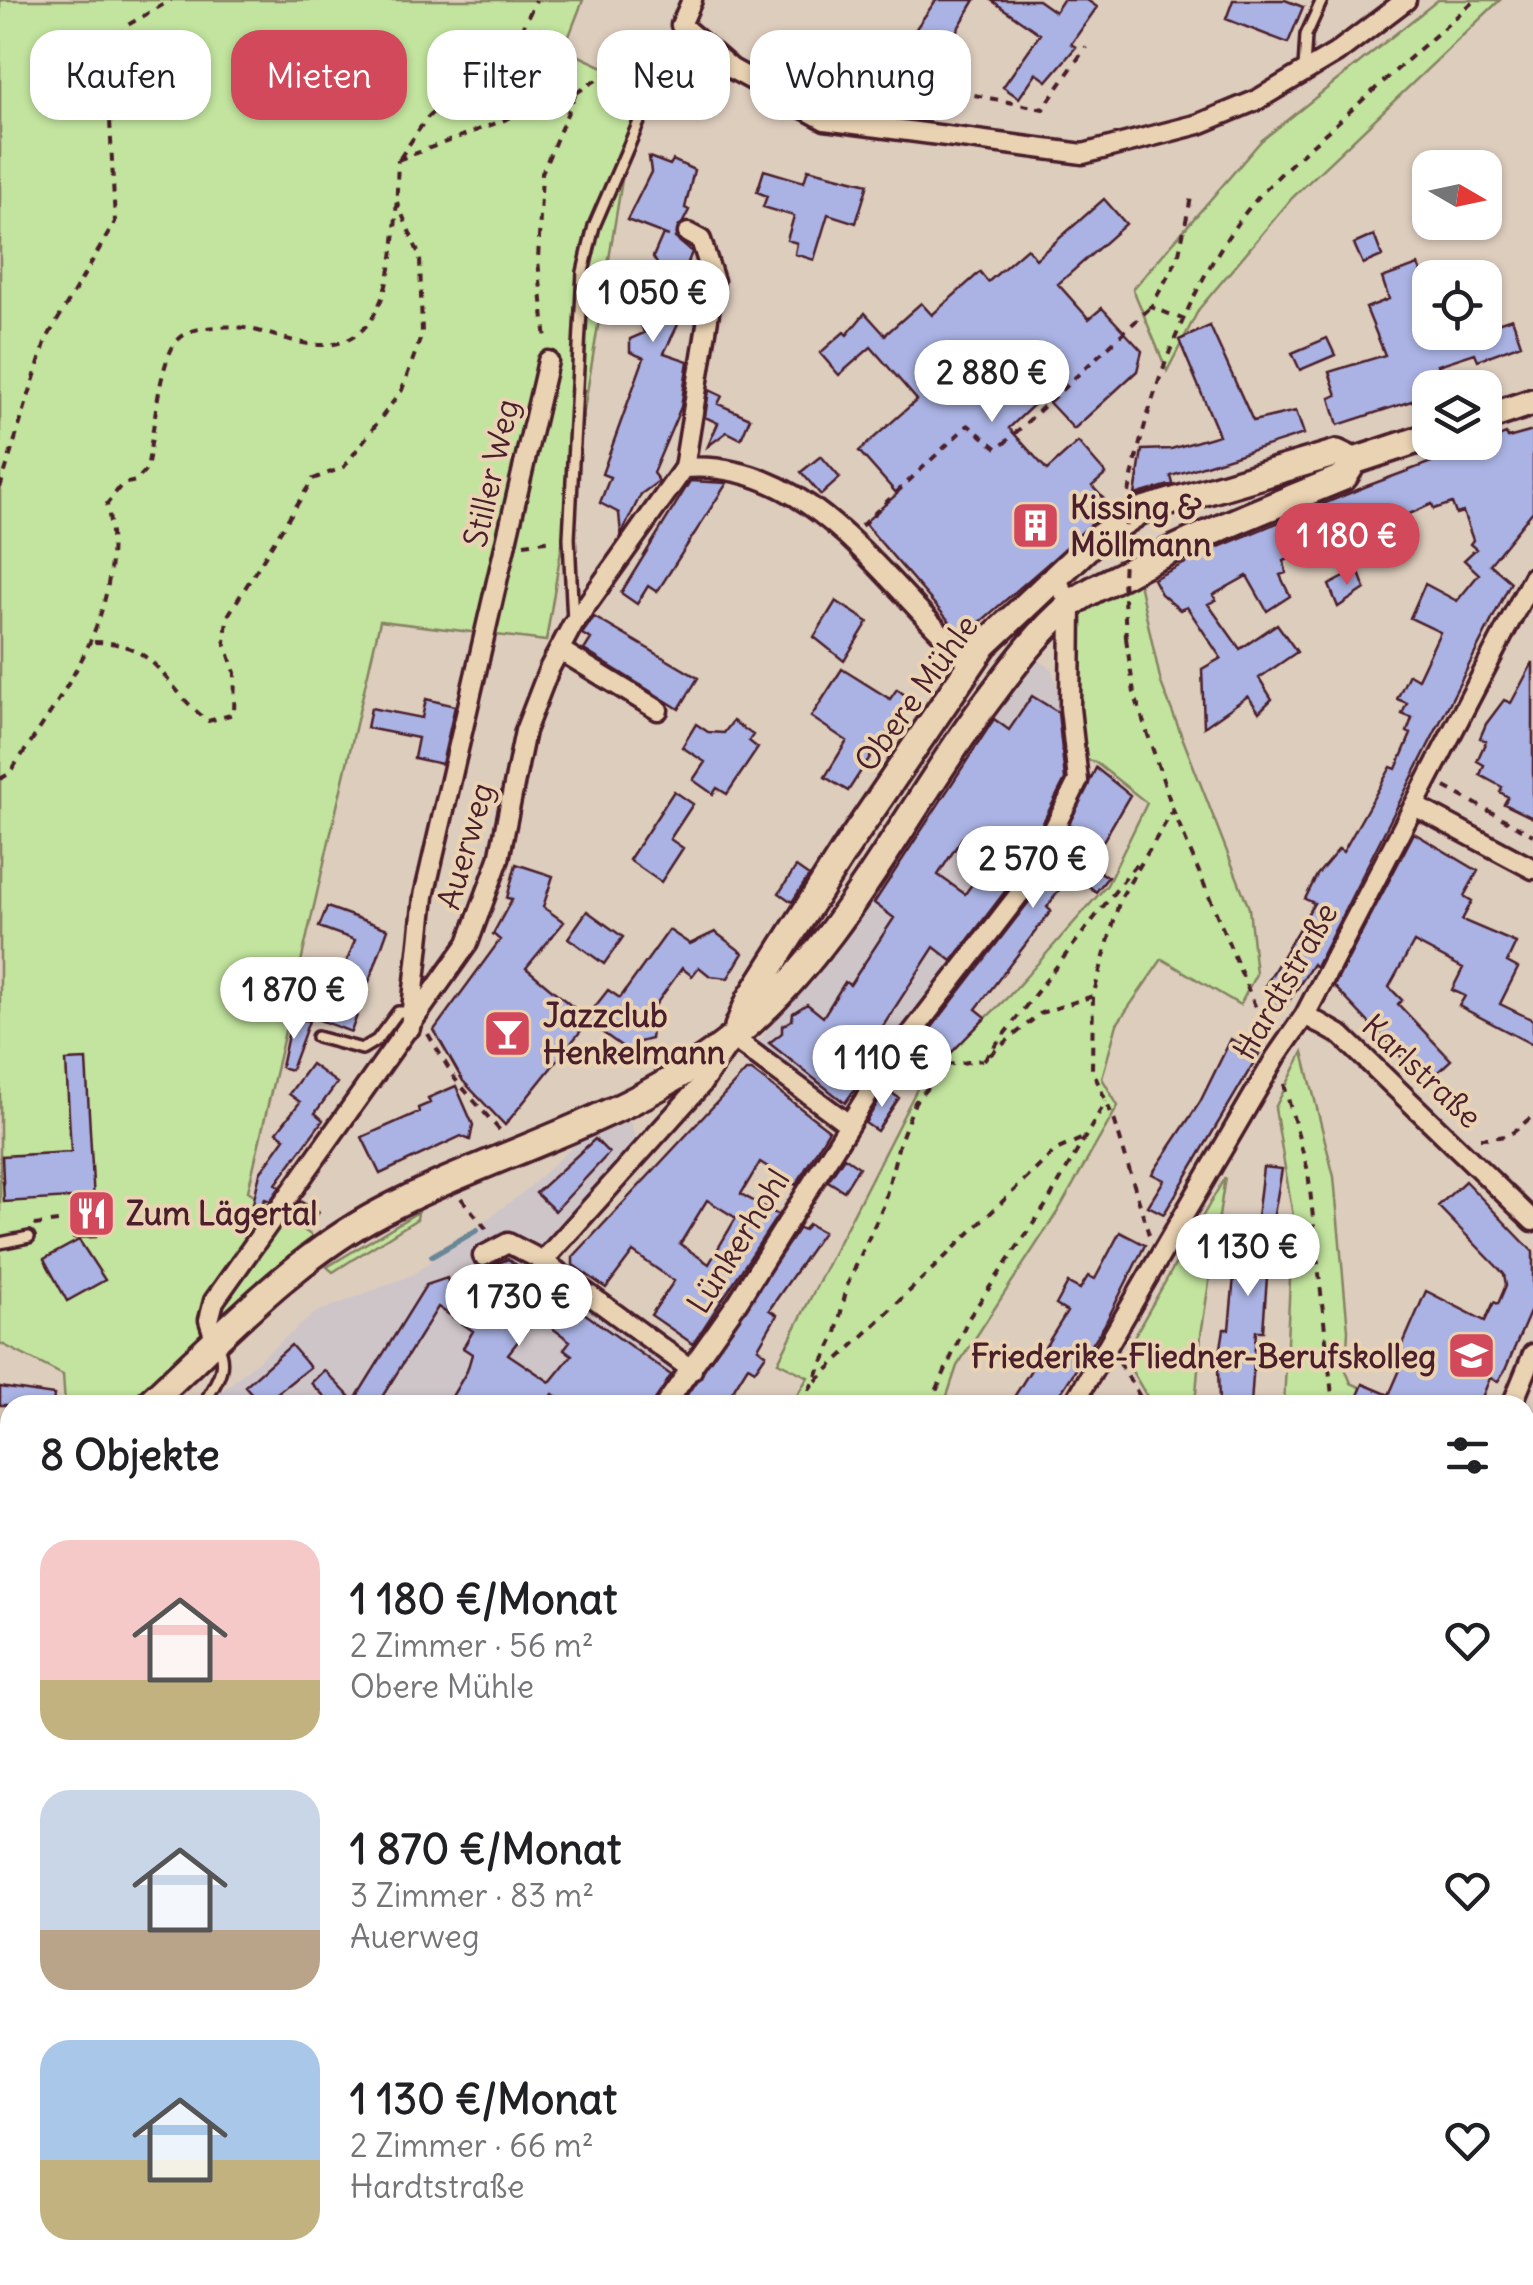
<!DOCTYPE html>
<html lang="de">
<meta charset="utf-8">
<style>
:root{--surface:#fff;--page:#f6f6f6;--text:#202124;--muted:#757577;--accent:#d1495b}
body{margin:0;font-family:Delius,sans-serif;background:var(--page);color:var(--text);height:100vh;display:flex;flex-direction:column;font-size:38px;white-space:nowrap}
*{box-sizing:border-box;margin:0}
p{font-size:32px;color:var(--muted)}
.icon{flex:none;width:55px;height:55px;fill:none;stroke:currentColor;stroke-width:2;stroke-linecap:round;stroke-linejoin:round}
.map{position:relative;flex:1;overflow:hidden}
.details{position:absolute;left:0px;top:1395px;width:1535px;height:890px;display:flex;flex-direction:column;background:var(--surface);border-radius:30px 30px 0 0;box-shadow:0 2px 8px #0004}
.details>*{flex:none}
.top-card{position:absolute;left:30px;top:30px;width:1000px;height:90px;display:flex;gap:20px}
.needle{width:65px;rotate:99deg}
.fabs{position:absolute;left:1412px;top:150px;display:grid;gap:20px}
.fabs a{display:grid;place-items:center;width:90px;height:90px;border-radius:20px;background:var(--surface);box-shadow:0 2px 8px #0004;font-size:50px}
.price{position:absolute;translate:-50% -85px;padding:0 22px;border-radius:35px;background:#fff;color:#222;font-size:32px;line-height:65px;filter:drop-shadow(0 2px 5px #0008)}
.price::after{content:'';position:absolute;left:50%;top:60px;width:30px;height:22px;margin-left:-15px;background:inherit;clip-path:polygon(0 0,100% 0,50% 100%)}
.price.active{background:var(--accent);color:#fff}
ul{padding:0;list-style:none}
li{display:flex;align-items:center;gap:30px;height:250px;padding:0 40px}
li span{display:grid;place-items:center;flex:none;width:280px;height:200px;border-radius:30px;color:#555}
li>.icon{margin-inline-start:auto}
span .icon{width:120px;height:120px;fill:#fffc;stroke-width:1}
li b{font-size:42px}
h2{display:flex;justify-content:space-between;align-items:center;height:120px;padding:0 40px;font-size:42px}
.pill{padding:0 35px;border-radius:30px;background:var(--surface);box-shadow:0 2px 8px #0004;font-size:35px;line-height:90px}
.pill.active{background:var(--accent);color:#fff}
.map>svg:first-child{display:block}
</style>
<div class="map">
<svg width="1533" height="2285" viewBox="0 0 1533 2285">
<rect width="100%" height="100%" fill="#ddcdbd"/>
<filter id="ink" filterUnits="userSpaceOnUse"><feTurbulence type="fractalNoise" baseFrequency=".01" numOctaves="2"/><feDisplacementMap in="SourceGraphic" scale="20" xChannelSelector="R" yChannelSelector="G"/><feConvolveMatrix kernelMatrix="1 2 1 2 8 2 1 2 1" color-interpolation-filters="sRGB"/></filter>
<g filter="url(#ink)">
<!-- built -->
<path fill="#cec5c9" d="M1036 658 1051 668 1056 682 1072 763 1030 860 846 1113 758 1044 985 721Z
M630 1121 637 1143 529 1265 687 1371 661 1405H205L315 1313 412 1275 525 1191 579 1141Z
M1525 1821 1533 1823V1999L1525 1996Z"/>
<!-- green -->
<path fill="#c2e49e" stroke="#868264" stroke-width="2.5" d="M0 0H583L564 49 638 83 546 641 380 621 248 1191 315 1238 128 1405H65L63 1375 0 1343Z
M1438 0H1500L1292 198 1199 309 1167 371 1133 289 1261 141Z
M1137 574 1161 683 1249 908 1256 974 1240 1005 1162 959 1117 1024 1102 1078 1118 1106 1058 1211 957 1366 944 1405H791L808 1377 778 1362 922 1079 1009 996 1107 885 1147 803 1095 762 1080 758 1074 612Z
M1303 1052 1334 1177 1348 1330 1346 1371 1351 1383 1362 1388 1354 1405H1284L1293 1216 1275 1108Z
M1225 1177 1201 1335 1195 1405H1152L1123 1356Z
M418 1212 417 1219 333 1272 327 1267Z
M434 2275H517L511 2285H428Z"/>
<g fill="none" stroke-linecap="round" stroke-linejoin="round">
<!-- stream -->
<path stroke="#6a8798" stroke-width="6" d="M432 1256 477 1230"/>
</g>
<!-- building -->
<path fill="#aab3e4" stroke="#4a1f2b" stroke-width="2.5" fill-rule="evenodd" d="M936 0H975L938 62 908 40Z
M991 0H1038L1055 12 1063 0H1087L1097 7 1071 44 1076 47 1047 81 1036 73 1019 98 1003 87 1040 34Z
M1233 0H1285L1303 7 1288 43 1226 19Z
M649 157 670 165 673 160 694 170 685 208 689 210 675 238 692 252 674 299 688 304 664 353 688 361 681 407 653 473 659 481 641 494 621 535 619 513 600 503 610 477 602 474 644 358 630 352V339L644 333 639 318 645 316 654 291 644 287 643 274 659 267 653 257 663 234 669 236 627 220 651 172Z
M808 169 868 184 856 223 828 214 814 260 795 254 797 243 787 240 794 216 763 207 767 196 757 192 764 170 804 182Z
M1104 199 1126 224 1058 284 1089 319 1102 308 1142 351 1137 371 1074 429 1043 396 1009 428 1047 470 1078 442 1106 474 1092 486 1112 508 963 637 864 523 897 494 859 451 917 400 871 347 839 375 820 353 844 332 847 335 865 313 885 335 921 303 932 315 980 272 988 282 1027 248 1036 259Z
M1374 235 1382 256 1363 264 1354 244Z
M1418 265 1430 289V332H1446L1448 340 1485 332V327L1512 318 1521 344 1478 360 1475 353 1438 365 1444 388H1430V395L1338 425 1330 398 1337 395 1329 372 1385 355 1366 308 1389 299 1382 278Z
M1210 326 1253 421 1296 411 1304 434 1171 476 1173 484 1135 495 1142 450 1171 449 1219 435 1179 340Z
M1327 338 1335 355 1300 370 1292 353Z
M709 390 722 396 718 404 750 418 741 439 727 432 708 446 718 423 705 417Z
M1533 431V511L1490 564 1511 582 1316 967 1313 964 1283 1010 1271 1003 1265 986 1314 903 1305 899 1317 875 1339 849 1343 852 1391 767 1396 769 1411 734 1407 732 1412 718 1402 714 1407 703 1397 699 1409 674 1418 679 1440 632 1410 618 1425 584 1457 601 1479 574 1464 560 1476 549 1470 544 1473 540 1463 512 1456 514 1452 503 1434 509 1432 504 1398 519 1403 530 1386 538 1378 519 1284 561 1286 573 1280 575 1290 596 1267 611 1247 576 1213 595 1216 600 1208 604 1240 649 1277 624 1297 652 1259 678 1272 699 1259 712 1248 696 1204 727 1202 669 1221 658 1187 607 1180 610 1161 594 1153 579 1216 548 1367 486 1506 434 1508 438Z
M821 456 840 478 821 495 801 472Z
M690 481 727 483 657 592 648 586 637 604 621 593Z
M1358 570 1365 589 1338 607 1329 585Z
M836 601 868 622 844 661 814 637Z
M594 617 698 678 679 709 584 650 591 639 582 634Z
M1533 662V818L1504 804 1508 797 1500 792 1502 787 1480 775 1484 765 1477 761 1486 741 1480 738 1486 724 1504 700 1511 703Z
M842 669 890 699 897 689 914 702 881 740 848 791 825 777 847 741 811 717Z
M1032 696 1058 712 1065 779 1013 881 952 961 934 947 867 1051 877 1058 845 1103 769 1043 782 1033V1026L792 1020 793 1013 807 1004 823 1017 845 982 850 985 894 918 874 903 994 719 1009 730ZM962 838 991 857 965 894 938 875Z
M426 699 455 706 442 764 414 758 418 738 367 728 371 708 422 718Z
M733 721 753 735 749 741 758 748 727 794 717 788 713 794 693 780 705 762 682 747 696 724 708 732 724 733Z
M1096 768 1130 795 1089 865 1108 877 1096 892 1072 872 1047 907 1051 911 976 1009 986 1017 952 1052 942 1044 924 1065 910 1056 1034 895Z
M674 791 693 804 670 839 683 848 661 882 629 860Z
M1414 833 1478 871 1464 896 1472 901 1462 920 1516 943 1507 962 1518 968 1500 1004 1533 1020V1045L1459 1006 1465 996 1452 990 1463 968 1414 942 1389 987 1402 1000 1398 1004 1451 1060 1426 1083 1334 986Z
M516 864 553 876 543 907 564 922 526 968 586 1018 608 990 620 998 669 930 690 944 715 932 743 953 728 978 710 976 699 967 692 976 682 968 646 1018 653 1023 651 1039 639 1042 631 1053 588 1022 505 1125 463 1081 434 1030 500 940 493 934 512 899 507 898Z
M796 867 809 876 792 902 779 893Z
M327 907 388 929 351 1032 314 1018 326 986 336 990 355 940 319 927Z
M587 911 623 937 604 964 568 938Z
M292 1017 309 1021 291 1070 281 1067Z
M1231 1039 1259 1054 1164 1214 1148 1206 1164 1180 1152 1174 1200 1102Z
M86 1060 96 1237 73 1238 70 1198 4 1202 2 1156 71 1152 66 1061Z
M311 1064 337 1083 315 1113 323 1120 276 1184 280 1187 270 1201 265 1199 249 1221 260 1173 285 1138 277 1132 300 1102 289 1094Z
M746 1071H752L829 1130 796 1185 760 1162 741 1194 778 1215 693 1344 651 1315 674 1281 633 1252 606 1288 573 1265V1257ZM707 1200 736 1218 709 1264 680 1244Z
M456 1086 473 1125 470 1140 461 1136 380 1174 362 1137 419 1112 418 1108 430 1103 428 1098Z
M886 1089 899 1098 877 1131 865 1123Z
M595 1139 609 1153 555 1211 536 1193Z
M844 1157 859 1167 844 1191 828 1181Z
M1263 1167 1282 1169 1270 1237 1263 1331H1256L1251 1405H1219L1218 1366 1224 1329H1229L1239 1224 1256 1226Z
M1465 1181 1533 1252V1305L1505 1370 1498 1381 1490 1378 1479 1405H1354L1363 1384 1389 1395 1406 1356 1399 1353 1426 1291 1485 1321 1494 1302 1498 1304 1506 1285 1504 1274 1438 1206Z
M300 1201 318 1212 307 1227 290 1215Z
M808 1224 823 1232 769 1310 777 1315 758 1348 766 1354 755 1370 748 1366 724 1405H680L799 1228 804 1230Z
M1120 1232 1145 1245 1104 1326 1060 1394 1053 1405H1009L1067 1312 1056 1305 1068 1283 1080 1289 1088 1276 1095 1279Z
M79 1240 105 1280 67 1301 44 1259Z
M508 1259 671 1375 653 1405H567L553 1394 545 1405H447L467 1371 472 1354 463 1348 473 1331 438 1307 377 1405H333L311 1383 324 1370 354 1401 426 1285 447 1278 456 1310 486 1268ZM537 1317 570 1341 564 1349 572 1355 550 1382 508 1354Z
M291 1345 310 1367 262 1405 245 1386Z
M0 1387 54 1395 53 1405H0Z"/>
<g fill="none" stroke-linecap="round" stroke-linejoin="round">
<defs>
<path id="lane" d="M1304 69 1306 35 1322 0
M573 622 569 538 583 272 594 226 681 25
M317 1037 362 1049 377 1040 398 1012H411
M0 1243 29 1237
M203 1405C215 1384 229 1368 217 1345
M0 1648 10 1642
M1457 2275 1495 2285"/>
<path id="street" d="M692 0 681 25 732 69 825 120 1083 154 1199 124 1257 100 1336 53 1406 0
M684 468 714 281 701 240 688 233
M560 650 658 710
M1415 806 1533 869
M1305 1015 1342 1036 1533 1221
M410 1028 424 896 548 361
M483 1256 508 1243 543 1261 692 1370
M543 1261 701 1085 733 1038 847 1123
M216 1342 209 1320 214 1301 468 943 499 859 525 731 549 669 573 624 684 468C814 458 886 588 972 663
M665 1405 737 1303 884 1069 1024 888 1078 781 1070 708 1071 604 1055 578
M1073 1405 1276 1057 1305 1015 1533 577
M1512 1405 1533 1354
M0 1484 3 1446
M1525 1522 1533 1525
M0 1575 10 1609
M1525 2113 1533 2116
M0 2142 10 2146
M42 2275 66 2285
M975 2275 1010 2285
M84 2285 86 2275
M191 2285 197 2283
M424 2285 431 2275
M510 2285 516 2275
M837 2285 840 2275
M1104 2285 1106 2275"/>
<path id="secondary" d="M1485 418 1533 402
M738 1027 750 999 844 851 984 645 1095 540 1140 511 1337 453 1354 461
M147 1405C220 1338 293 1258 381 1212 498 1150 632 1121 736 1035 843 946 905 811 988 700 1013 667 1037 633 1069 606 1086 591 1110 582 1130 571 1200 534 1271 507 1344 477L1354 461 1430 436
M0 1445 10 1446"/>
</defs>
<!-- lane casing -->
<use href="#lane" stroke="#4a1f2b" stroke-width="16"/>
<!-- street casing -->
<use href="#street" stroke="#4a1f2b" stroke-width="25"/>
<!-- secondary casing -->
<use href="#secondary" stroke="#4a1f2b" stroke-width="32"/>
<!-- path -->
<path stroke="#4a1f2b" stroke-width="4" stroke-dasharray="8 8" stroke-linecap="butt" d="M880 40 940 88 1043 109 1086 47
M576 93 656 42
M400 158 426 119 524 25 536 0
M398 160 576 93 542 173 538 260 546 341
M1185 320 1151 307 1178 258 1192 193
M0 488 46 340 115 222 107 59 126 26 171 0
M1129 493C1144 408 1183 302 1232 231 1260 189 1301 155 1338 122 1384 81 1429 41 1475 0
M861 526 968 425 998 449 1151 307
M524 544 554 540
M1126 638 1134 693 1173 810 1268 1037
M94 642C160 642 163 688 208 721L234 714 235 673 225 643 227 617 313 479 344 467 402 390 422 334 420 257 397 202
M0 779 9 774C65 691 129 610 107 504L122 484 136 481 147 469C153 439 158 365 176 342 187 329 202 328 218 327 255 323 287 345 323 345 402 345 395 216 398 160
M1445 787 1533 835
M428 1034 455 1079 503 1134
M990 1055 1041 1013 1093 996
M984 1060 1137 863
M900 1080 947 1065 982 1060
M1284 1084 1308 1171 1333 1405
M1480 1138C1516 1138 1511 1132 1533 1116
M461 1198 489 1232
M34 1225 65 1221
M1149 1235 1115 1122 1092 1069 1093 996 1120 899 1172 812
M1119 1362 1145 1405
M816 1381 1056 1150 1081 1139
M802 1405 835 1337 848 1283 883 1207 899 1144 915 1102 947 1065
M930 1405 968 1319 1046 1205 1106 1101
M1310 2285 1313 2275"/>
<!-- lane -->
<use href="#lane" stroke="#ead3b3" stroke-width="9"/>
<!-- street -->
<use href="#street" stroke="#ead3b3" stroke-width="18"/>
<!-- secondary -->
<use href="#secondary" stroke="#ead3b3" stroke-width="25"/>
<!-- path-bridge -->
<path stroke="#4a1f2b" stroke-width="4" stroke-dasharray="8 8" stroke-linecap="butt" d="M1126 638 1123 578 1127 502"/>
</g>
</g>
<!-- icons -->
<defs>
<symbol id="building-square" viewBox="-11 -11 22 22"><rect x="-9" y="-9" width="18" height="18" rx="4" fill="#d1495b" stroke="#ead3b3"/><path d="M-4-6H4V6H1V3H-1V6H-4ZM-2.5-4.3h1.7v1.8h-1.7ZM.8-4.3h1.7v1.8H.8ZM-2.5-1h1.7V.8h-1.7ZM.8-1h1.7V.8H.8Z" fill="#fff"/></symbol>
<symbol id="bar-square" viewBox="-11 -11 22 22"><rect x="-9" y="-9" width="18" height="18" rx="4" fill="#d1495b" stroke="#ead3b3"/><path d="M-6-5H6L.8 .8V4.5H3.5V6h-7V4.5H-.8V.8Z" fill="#fff"/></symbol>
<symbol id="restaurant-square" viewBox="-11 -11 22 22"><rect x="-9" y="-9" width="18" height="18" rx="4" fill="#d1495b" stroke="#ead3b3"/><path d="M-5-6h1v4h1v-4h1v4h1v-4h1v5L-1.5 .5V6h-2V.5L-5-1ZM5-6V6H3V1.5H1.5Q1.5-4 5-6Z" fill="#fff"/></symbol>
<symbol id="school-square" viewBox="-11 -11 22 22"><rect x="-9" y="-9" width="18" height="18" rx="4" fill="#d1495b" stroke="#ead3b3"/><path d="M0-5L7-2L0 1L-7-2ZM-4 1L0 2.5L4 1V4Q0 6-4 4Z" fill="#fff"/></symbol>
</defs>
<g fill-rule="evenodd">
<use href="#building-square" x="1008" y="498" width="55" height="55"/>
<use href="#bar-square" x="480" y="1006" width="55" height="55"/>
<use href="#restaurant-square" x="64" y="1186" width="55" height="55"/>
<use href="#school-square" x="1444" y="1328" width="55" height="55"/>
</g>
<g text-anchor="middle" dominant-baseline="central" stroke-width="8" stroke-linejoin="round" paint-order="stroke">
<!-- street labels -->
<g font-size="32" fill="#4a1f2b" stroke="#ead3b3">
<text transform="translate(491 473) rotate(-77)">Stiller Weg</text>
<text transform="translate(916 693) rotate(-54)">Obere Mühle</text>
<text transform="translate(465 846) rotate(-74)">Auerweg</text>
<text transform="translate(1285 981) rotate(-60)">Hardtstraße</text>
<text transform="translate(1422 1071) rotate(43)">Karlstraße</text>
<text transform="translate(738 1241) rotate(-58)">Lünkerhohl</text>
</g>
<!-- poi labels -->
<g font-size="32" font-weight="bold" fill="#4a1f2b" stroke="#ead3b3" text-anchor="start">
<text x="1070" y="507">Kissing &amp;<tspan x="1070" dy="37">Möllmann</tspan></text>
<text x="543" y="1015">Jazzclub<tspan x="543" dy="37">Henkelmann</tspan></text>
<text x="126" y="1213">Zum Lägertal</text>
<text x="1436" y="1356" text-anchor="end">Friederike-Fliedner-Berufskolleg</text>
</g>
</g>
</svg>
<div class="fabs">
<a><svg class="needle" viewBox="-14 -14 28 28"><path d="M0-13l5 13h-10z" fill="#e53935"/><path d="M0 13l5-13h-10z" fill="#757577"/></svg></a>
<a><svg class="icon" aria-label="locate" viewBox="0 0 24 24"><circle cx="12" cy="12" r="6"/><path d="M12 2v4M12 18v4M2 12h4M18 12h4"/></svg></a>
<a><svg class="icon" aria-label="layers" viewBox="0 0 24 24"><path d="M12 4l9 5-9 5-9-5zM3 14l9 5 9-5"/></svg></a>
</div>
<b class="price" style="left:653px;top:345px">1 050 €</b>
<b class="price" style="left:992px;top:425px">2 880 €</b>
<b class="price active" style="left:1347px;top:588px">1 180 €</b>
<b class="price" style="left:1033px;top:911px">2 570 €</b>
<b class="price" style="left:294px;top:1042px">1 870 €</b>
<b class="price" style="left:882px;top:1110px">1 110 €</b>
<b class="price" style="left:1248px;top:1299px">1 130 €</b>
<b class="price" style="left:519px;top:1349px">1 730 €</b>
<div class="top-card">
<a class="pill">Kaufen</a>
<a class="pill active">Mieten</a>
<a class="pill">Filter</a>
<a class="pill">Neu</a>
<a class="pill">Wohnung</a>
</div>
<section class="details">
<h2>8 Objekte<svg class="icon" aria-label="filters" viewBox="0 0 24 24"><path d="M4 7h16M4 17h16"/><circle cx="9" cy="7" r="2"/><circle cx="15" cy="17" r="2"/></svg></h2>
<ul>
<li><span style="background:linear-gradient(#f6c9c9 70%,#c2b280 0)"><svg class="icon" aria-label="home" viewBox="0 0 24 24"><path d="M3 11l9-7 9 7M6 9v11h12V9"/></svg></span><div><b>1 180 €/Monat</b><p>2 Zimmer · 56 m²</p><p>Obere Mühle</p></div><svg class="icon" aria-label="heart" viewBox="0 0 24 24"><path d="M12 20l-8-8c-3-5 5-10 8-4 3-6 11-1 8 4z"/></svg></li>
<li><span style="background:linear-gradient(#c9d6e8 70%,#b9a48a 0)"><svg class="icon" aria-label="home" viewBox="0 0 24 24"><path d="M3 11l9-7 9 7M6 9v11h12V9"/></svg></span><div><b>1 870 €/Monat</b><p>3 Zimmer · 83 m²</p><p>Auerweg</p></div><svg class="icon" aria-label="heart" viewBox="0 0 24 24"><path d="M12 20l-8-8c-3-5 5-10 8-4 3-6 11-1 8 4z"/></svg></li>
<li><span style="background:linear-gradient(#a9c7e8 60%,#c2b280 0)"><svg class="icon" aria-label="home" viewBox="0 0 24 24"><path d="M3 11l9-7 9 7M6 9v11h12V9"/></svg></span><div><b>1 130 €/Monat</b><p>2 Zimmer · 66 m²</p><p>Hardtstraße</p></div><svg class="icon" aria-label="heart" viewBox="0 0 24 24"><path d="M12 20l-8-8c-3-5 5-10 8-4 3-6 11-1 8 4z"/></svg></li>
</ul>
</section>
</div>
